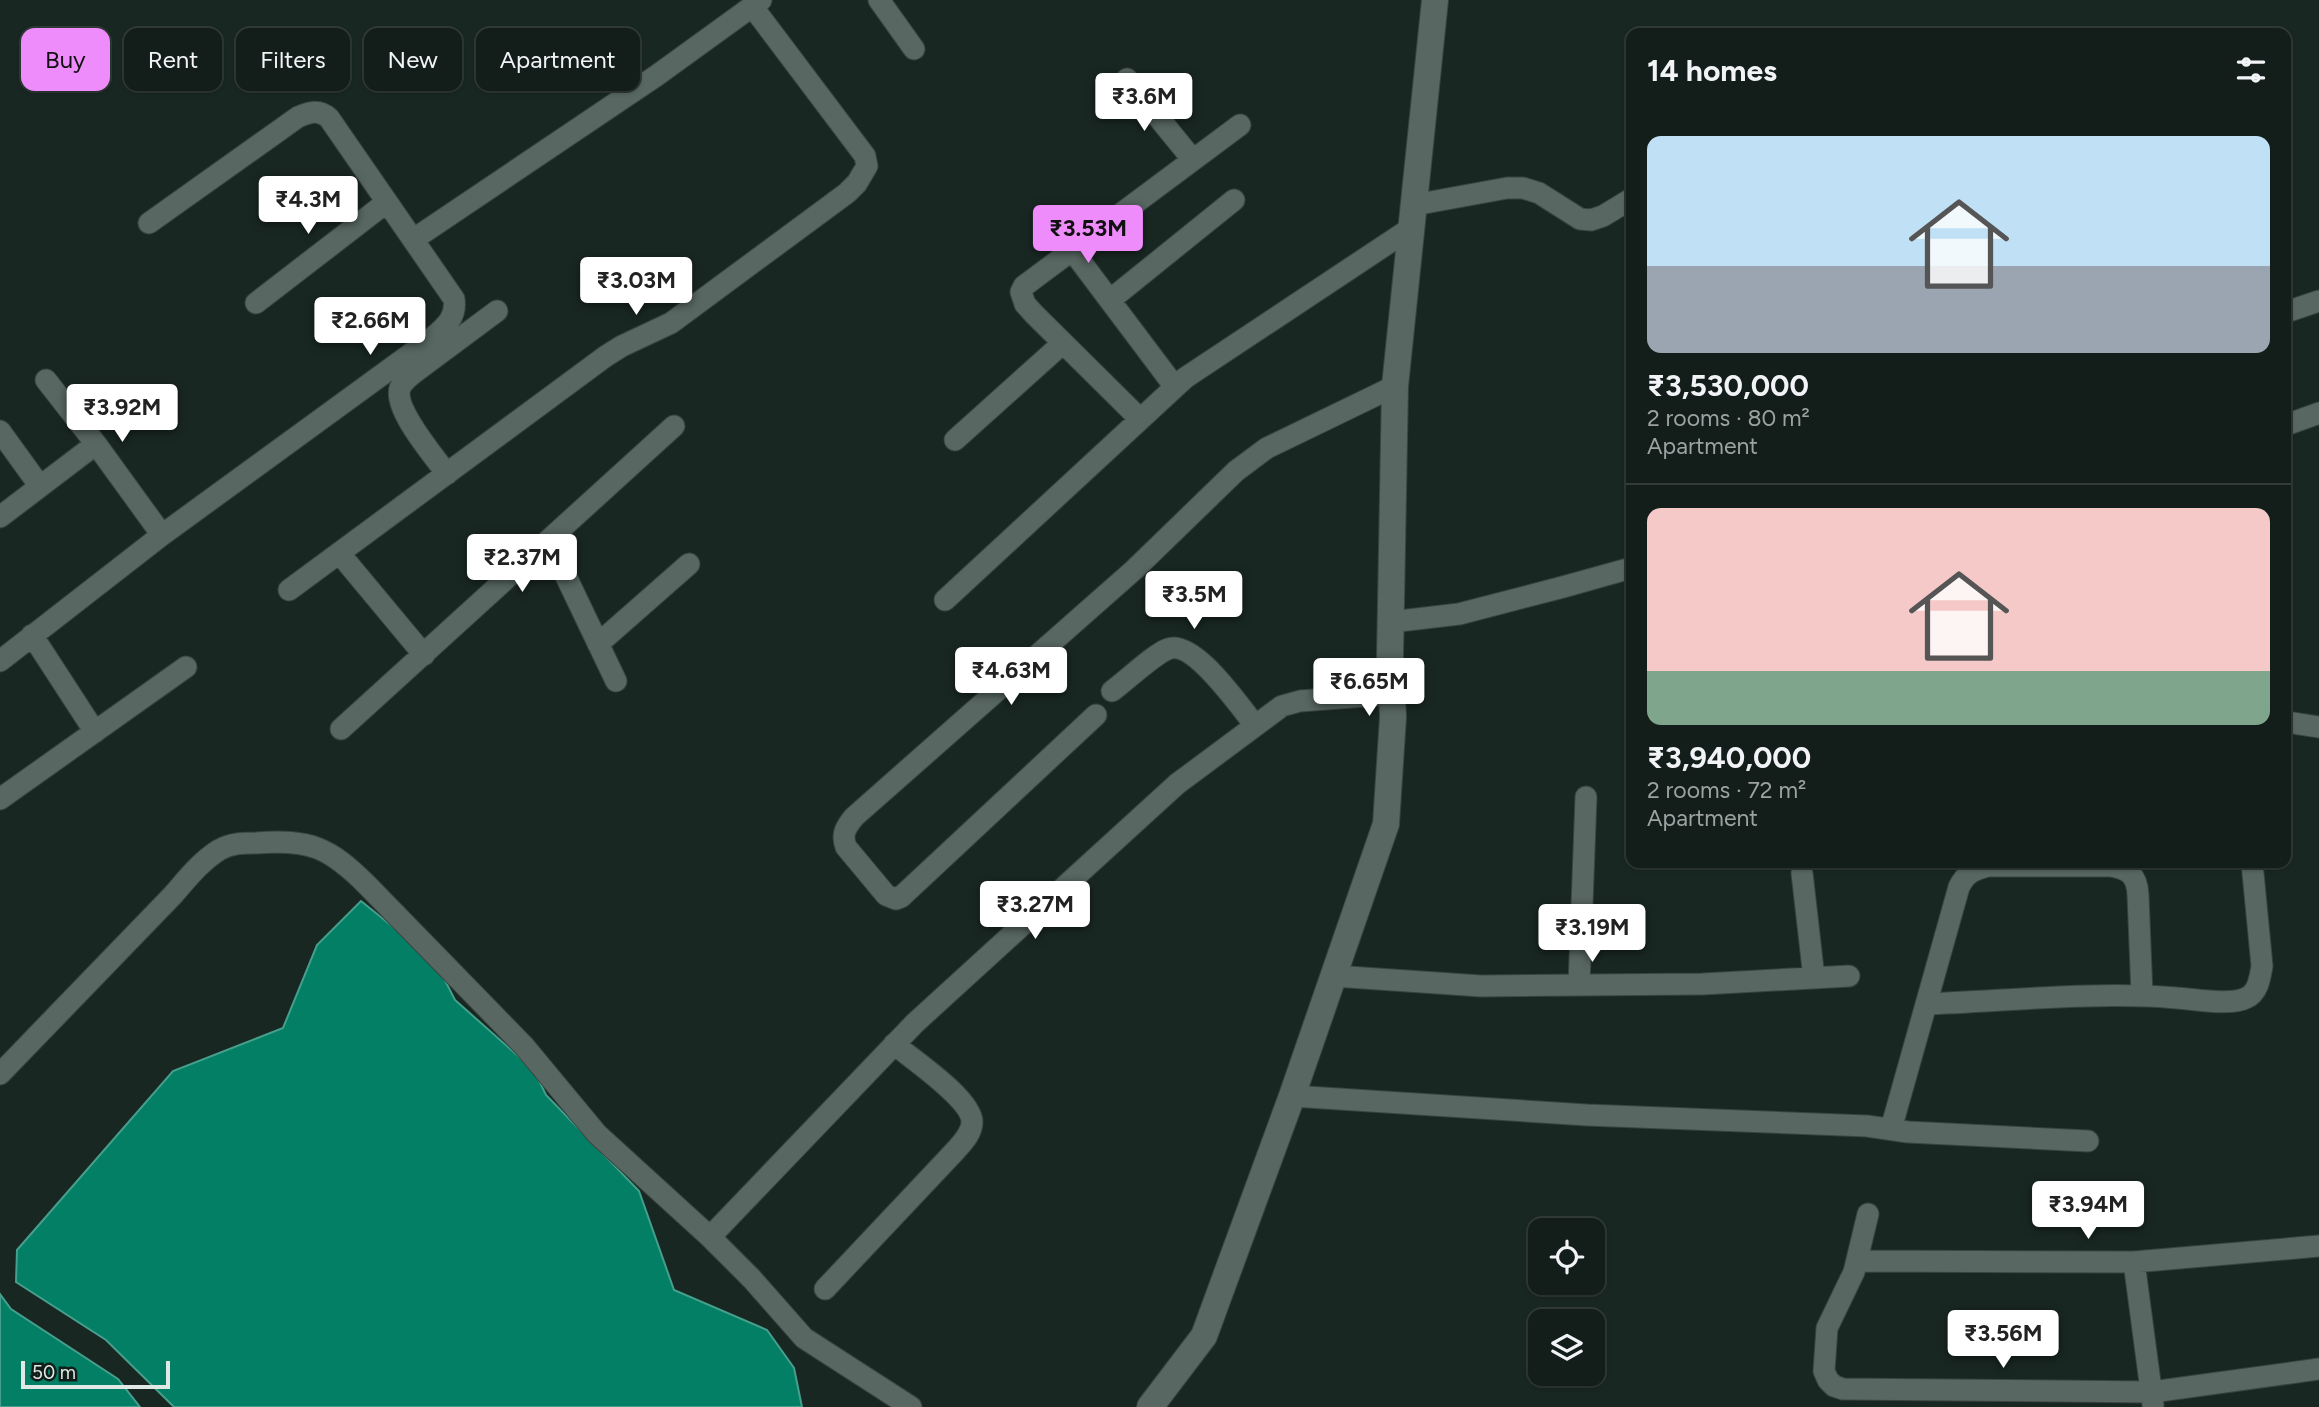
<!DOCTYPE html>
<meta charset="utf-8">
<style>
:root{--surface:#131d1a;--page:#1c2623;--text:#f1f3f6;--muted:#9da2a2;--line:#323b39;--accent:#ed8cfa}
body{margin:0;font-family:Figtree,sans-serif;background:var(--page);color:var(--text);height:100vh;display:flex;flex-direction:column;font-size:26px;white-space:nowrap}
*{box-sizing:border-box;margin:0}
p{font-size:23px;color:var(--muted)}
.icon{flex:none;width:38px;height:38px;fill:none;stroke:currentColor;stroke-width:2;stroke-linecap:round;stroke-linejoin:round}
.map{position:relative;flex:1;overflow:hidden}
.details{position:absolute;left:1626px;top:28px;width:665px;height:840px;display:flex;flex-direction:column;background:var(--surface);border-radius:14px;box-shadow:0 2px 5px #0004,0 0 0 2px var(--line)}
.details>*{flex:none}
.hud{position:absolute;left:21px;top:28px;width:665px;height:63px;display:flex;gap:14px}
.tools{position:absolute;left:1528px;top:1218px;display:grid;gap:14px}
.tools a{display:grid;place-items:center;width:77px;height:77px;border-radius:14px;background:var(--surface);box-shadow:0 2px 5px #0004,0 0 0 2px var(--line);font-size:35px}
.scale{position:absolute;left:21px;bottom:18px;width:149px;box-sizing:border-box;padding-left:7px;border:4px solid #e1e9e6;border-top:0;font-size:19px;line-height:24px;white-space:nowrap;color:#e1e9e6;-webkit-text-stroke:5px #101d19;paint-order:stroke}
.price{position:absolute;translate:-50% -60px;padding:0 16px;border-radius:7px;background:#fff;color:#222;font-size:23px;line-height:46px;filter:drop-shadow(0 2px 4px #0008)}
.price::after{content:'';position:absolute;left:50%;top:42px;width:21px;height:16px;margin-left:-10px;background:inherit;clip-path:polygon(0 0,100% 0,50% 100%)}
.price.active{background:var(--accent);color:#111}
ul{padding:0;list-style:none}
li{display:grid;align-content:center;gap:14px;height:371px;padding:0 21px}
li+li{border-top:2px solid var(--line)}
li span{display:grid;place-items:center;height:217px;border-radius:14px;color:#555}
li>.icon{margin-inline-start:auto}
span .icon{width:126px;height:126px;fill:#fffc;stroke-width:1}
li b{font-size:30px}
h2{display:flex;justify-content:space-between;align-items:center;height:84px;padding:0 21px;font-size:30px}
.pill{padding:0 24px;border-radius:14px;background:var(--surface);box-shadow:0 2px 5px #0004,0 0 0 2px var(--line);font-size:24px;line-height:63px}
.pill.active{background:var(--accent);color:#111}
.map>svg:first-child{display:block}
</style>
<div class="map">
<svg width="2319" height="1407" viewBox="0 0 2319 1407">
<rect width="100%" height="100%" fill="#192722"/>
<!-- water -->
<path fill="#037f66" stroke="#469f8c" stroke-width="2" d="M361 901 435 961 455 1000 534 1070 546 1095 639 1191 674 1290 767 1330 794 1368 802 1407H174L106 1340 16 1282 17 1250 173 1071 283 1028 317 945Z
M0 1294 11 1309 118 1379 140 1407H0Z"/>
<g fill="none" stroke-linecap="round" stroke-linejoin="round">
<defs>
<path id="minor" d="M879 0 914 49
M1127 79 1193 160
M1414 205 1507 188H1523L1539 193 1580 219 1591 220 1603 216 1631 199
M414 239 656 76 761 0
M1072 250 1175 387
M1110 300 1234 200
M256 303 387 202
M2286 312 2319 301
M46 380 96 444 162 535
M1140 419 1034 314 1025 304 1021 292 1024 286 1240 125
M2286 425 2319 413
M0 431 39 485
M955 440 1063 343
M447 474C434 456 393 409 400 388 403 381 410 376 415 372L497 311
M0 517 96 444
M549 541 616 681
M340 554 424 655
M289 590 606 356 622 346 671 323 847 193 857 183 867 166 865 156 752 6
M945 600 1185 378 1411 228
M1391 622 1459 614 1563 587 1631 568
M32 635 95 732
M598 644 689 564
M0 661 162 535 431 339C445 327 457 318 454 299L329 118C319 109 310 112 298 117L149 223
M1112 691C1126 681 1154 654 1168 649 1194 639 1239 706 1255 725
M1096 715 901 897 896 899 886 895 846 847C841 834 846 827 854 817L1135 569 1236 471 1267 448 1395 386
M2286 722 2319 727
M341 729 674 426
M0 799 186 667
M1802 873 1814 978
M1334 976 1481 986 1703 984 1849 976
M1579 985 1586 797
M1926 1004C2008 1001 2096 991 2177 998 2195 999 2230 1006 2246 998 2258 993 2260 978 2262 966L2252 863
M0 1074 173 895C187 879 200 862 219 850 231 843 243 843 256 843 310 839 329 847 367 885L524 1046 597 1134 710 1237 752 1279 804 1338 911 1407
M1292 1096 1587 1115 1867 1126 1908 1132 2088 1141
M1891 1129 1959 887C1966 873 1973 870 1988 866H2110C2129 869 2137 875 2138 895L2142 995
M1868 1214 1854 1272 1827 1328 1824 1371 1828 1380 1834 1386 1843 1389 2152 1392 2319 1369
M710 1237 915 1023 1177 784 1282 706 1300 701 1392 694
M1858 1261 2134 1262 2319 1246
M2134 1262 2153 1405
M825 1289 956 1150C963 1142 972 1133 972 1122 972 1099 912 1059 894 1044"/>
<path id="tertiary" d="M1150 1407 1204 1336 1292 1096 1386 824 1393 717 1390 656 1395 386 1435 0"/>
</defs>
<!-- minor casing -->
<use href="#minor" stroke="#394440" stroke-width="23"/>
<!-- tertiary casing -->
<use href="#tertiary" stroke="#394440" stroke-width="28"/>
<!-- minor -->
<use href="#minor" stroke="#586762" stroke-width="21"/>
<!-- tertiary -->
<use href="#tertiary" stroke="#586762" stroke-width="26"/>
</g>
</svg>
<div class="tools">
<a><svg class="icon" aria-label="locate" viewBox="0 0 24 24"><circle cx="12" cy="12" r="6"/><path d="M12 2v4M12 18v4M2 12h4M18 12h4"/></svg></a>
<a><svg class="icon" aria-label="layers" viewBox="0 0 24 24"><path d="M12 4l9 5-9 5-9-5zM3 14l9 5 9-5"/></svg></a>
</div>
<div class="scale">50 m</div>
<b class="price" style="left:1144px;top:133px">₹3.6M</b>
<b class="price" style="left:308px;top:236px">₹4.3M</b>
<b class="price active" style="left:1088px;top:265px">₹3.53M</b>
<b class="price" style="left:636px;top:317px">₹3.03M</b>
<b class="price" style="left:370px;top:357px">₹2.66M</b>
<b class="price" style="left:122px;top:444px">₹3.92M</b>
<b class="price" style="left:522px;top:594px">₹2.37M</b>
<b class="price" style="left:1194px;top:631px">₹3.5M</b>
<b class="price" style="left:1011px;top:707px">₹4.63M</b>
<b class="price" style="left:1369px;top:718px">₹6.65M</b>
<b class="price" style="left:1035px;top:941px">₹3.27M</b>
<b class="price" style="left:1592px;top:964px">₹3.19M</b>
<b class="price" style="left:2088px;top:1241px">₹3.94M</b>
<b class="price" style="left:2003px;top:1370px">₹3.56M</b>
<div class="hud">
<a class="pill active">Buy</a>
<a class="pill">Rent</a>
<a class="pill">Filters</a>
<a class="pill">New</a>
<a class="pill">Apartment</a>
</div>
<section class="details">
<h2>14 homes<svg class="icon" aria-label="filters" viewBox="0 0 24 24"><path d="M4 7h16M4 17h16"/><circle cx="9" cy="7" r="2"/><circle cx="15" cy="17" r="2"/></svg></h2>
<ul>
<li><span style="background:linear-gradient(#bfe0f5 60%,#9aa5b1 0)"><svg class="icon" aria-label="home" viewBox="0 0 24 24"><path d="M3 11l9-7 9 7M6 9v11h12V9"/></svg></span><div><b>₹3,530,000</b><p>2 rooms · 80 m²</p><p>Apartment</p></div></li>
<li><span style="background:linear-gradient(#f6c9c9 75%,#7fa58c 0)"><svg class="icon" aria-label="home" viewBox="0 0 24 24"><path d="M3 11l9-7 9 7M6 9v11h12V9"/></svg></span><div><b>₹3,940,000</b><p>2 rooms · 72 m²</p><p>Apartment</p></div></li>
</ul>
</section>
</div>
